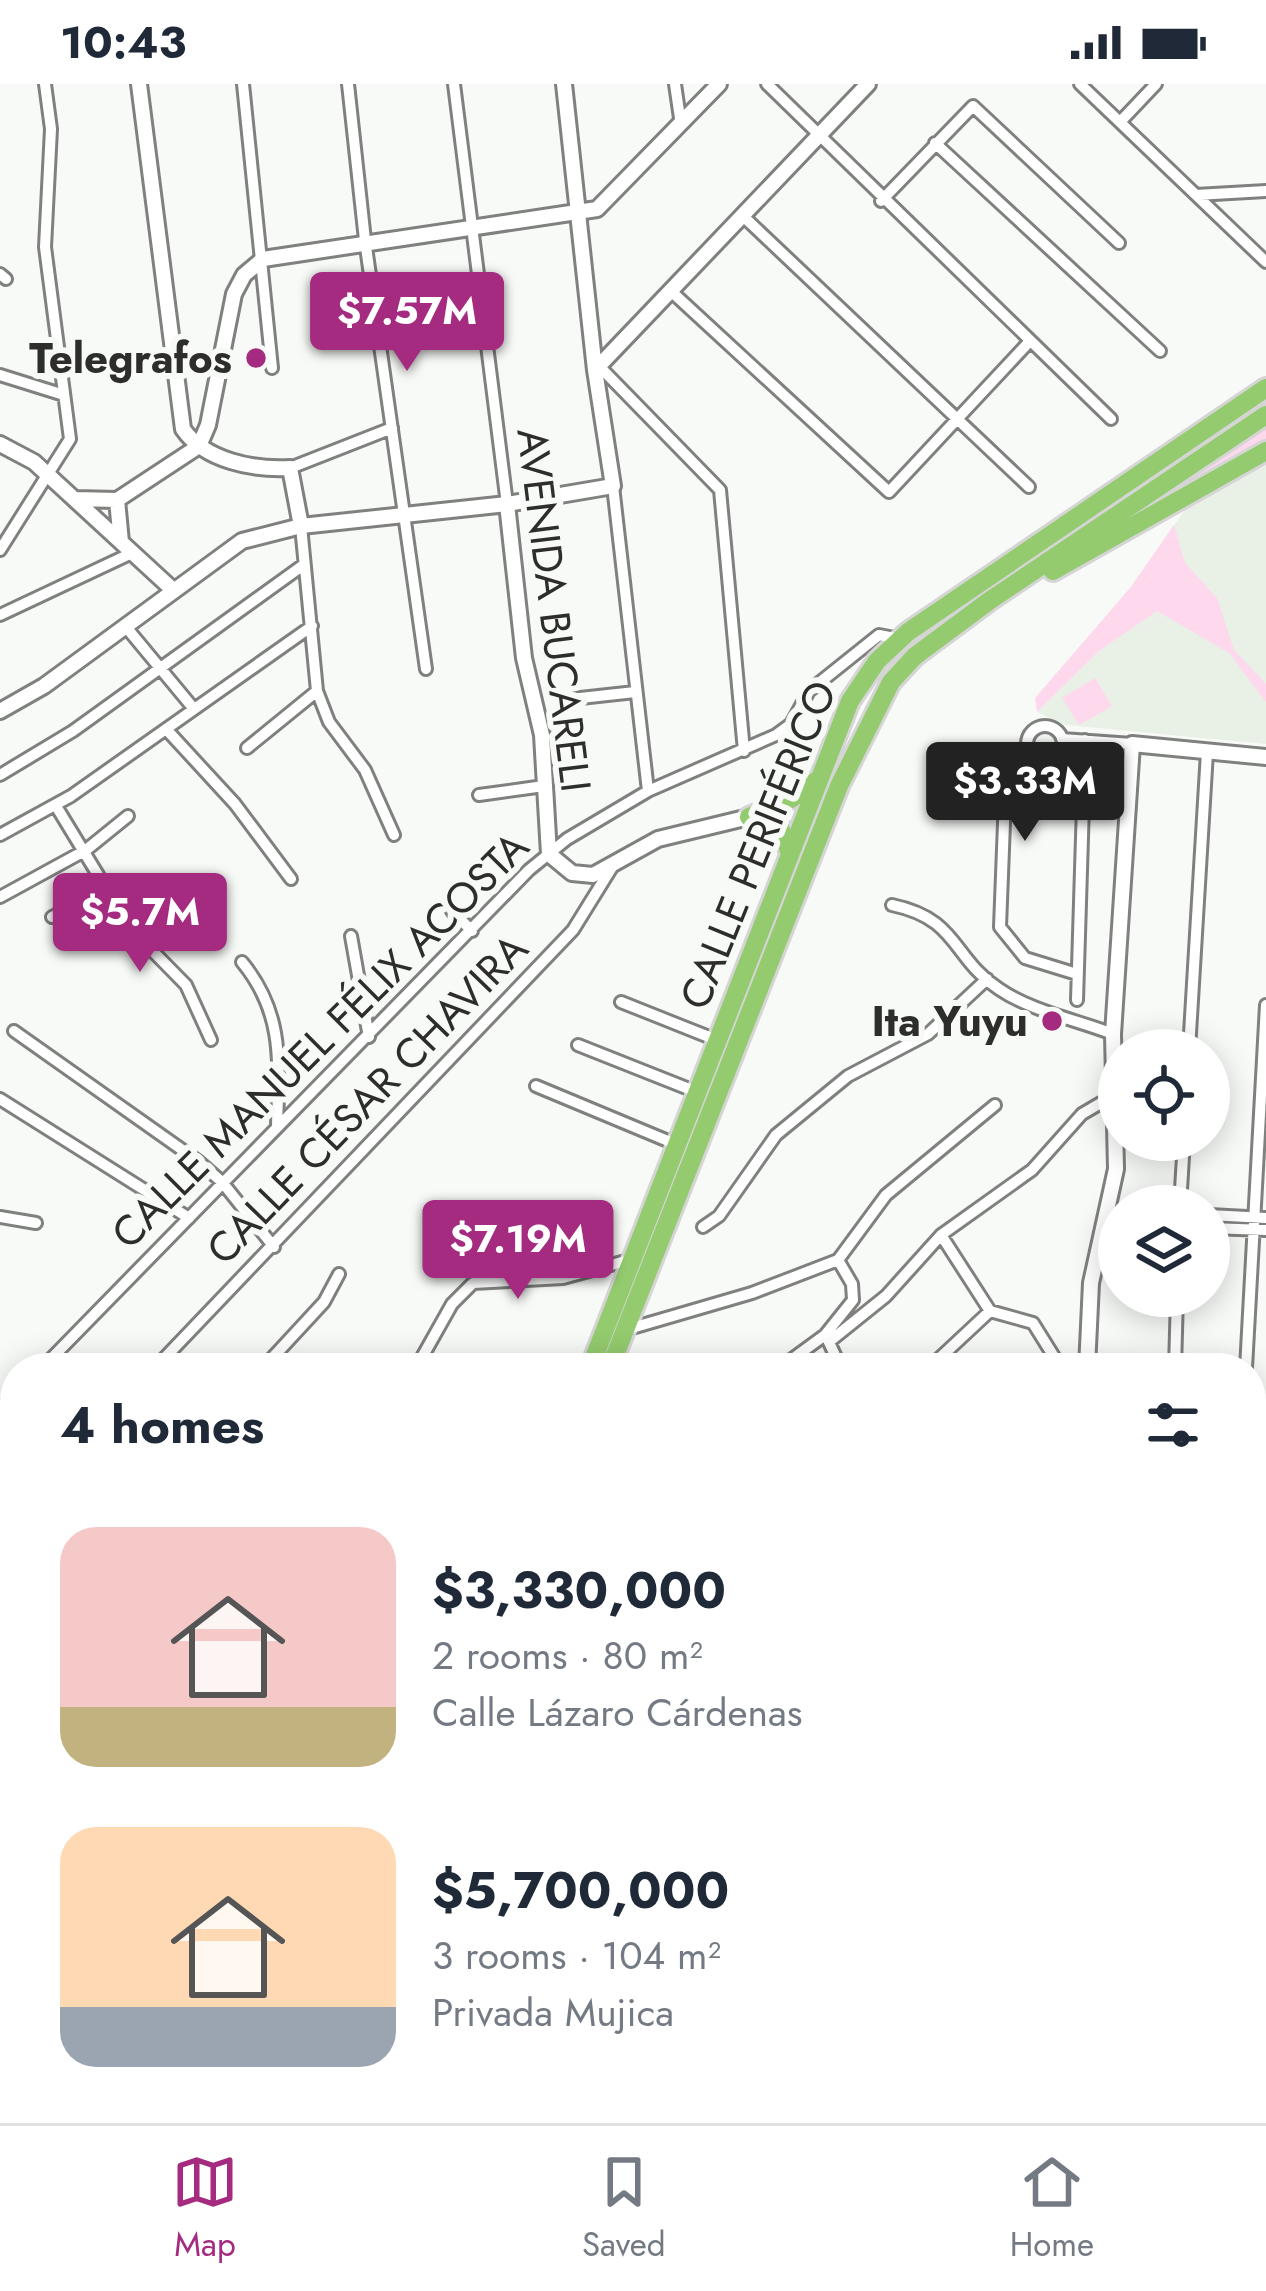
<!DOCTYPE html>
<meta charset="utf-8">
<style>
:root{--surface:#fff;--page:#f6f6f7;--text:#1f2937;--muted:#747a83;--line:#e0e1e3;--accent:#a52b80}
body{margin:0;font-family:Jost,sans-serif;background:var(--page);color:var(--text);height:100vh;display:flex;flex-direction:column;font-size:45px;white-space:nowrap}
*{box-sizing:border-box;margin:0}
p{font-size:39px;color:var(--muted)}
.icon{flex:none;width:66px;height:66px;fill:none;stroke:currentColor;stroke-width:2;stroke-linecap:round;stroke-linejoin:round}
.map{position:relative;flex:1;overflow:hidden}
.drawer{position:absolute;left:0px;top:1269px;width:1266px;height:771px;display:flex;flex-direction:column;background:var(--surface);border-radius:48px 48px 0 0;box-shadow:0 6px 30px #0003}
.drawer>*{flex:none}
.tools{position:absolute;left:1098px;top:945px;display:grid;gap:24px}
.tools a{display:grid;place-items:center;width:132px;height:132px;border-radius:50%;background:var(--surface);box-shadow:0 6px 30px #0003;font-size:60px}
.price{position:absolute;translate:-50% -102px;padding:0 27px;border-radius:12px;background:var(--accent);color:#fff;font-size:39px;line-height:78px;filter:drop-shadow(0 3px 6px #0008)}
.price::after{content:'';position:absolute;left:50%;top:72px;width:36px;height:27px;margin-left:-18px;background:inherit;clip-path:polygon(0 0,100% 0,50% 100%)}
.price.selected{background:#222;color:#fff}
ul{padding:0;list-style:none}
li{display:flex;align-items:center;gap:36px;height:300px;padding:0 60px}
li span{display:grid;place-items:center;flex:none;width:336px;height:240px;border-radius:36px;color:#555}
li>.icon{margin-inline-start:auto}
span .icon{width:144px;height:144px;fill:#fffc;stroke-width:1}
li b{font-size:51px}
h2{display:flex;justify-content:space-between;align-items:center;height:144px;padding:0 60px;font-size:51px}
.status{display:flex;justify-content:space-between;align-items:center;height:84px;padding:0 60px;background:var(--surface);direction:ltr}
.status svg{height:33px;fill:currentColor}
.menu{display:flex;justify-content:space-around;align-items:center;height:168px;border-top:3px solid var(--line);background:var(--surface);font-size:33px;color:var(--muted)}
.menu a{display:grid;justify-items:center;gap:6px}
.menu .selected{color:var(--accent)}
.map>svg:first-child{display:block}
</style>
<div class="status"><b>10:43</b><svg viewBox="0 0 49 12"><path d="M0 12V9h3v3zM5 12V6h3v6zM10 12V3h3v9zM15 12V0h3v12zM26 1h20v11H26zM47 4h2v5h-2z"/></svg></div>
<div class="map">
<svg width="1266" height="2039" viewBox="0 0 1266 2039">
<rect width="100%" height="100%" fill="#f8faf7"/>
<!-- built -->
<path fill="#e9f0e6" d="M1266 370V660L1065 641 1037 628 1099 567 1163 522 1143 487 1189 420Z"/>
<!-- green -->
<path fill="#fed9ee" d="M1266 339V356L1061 477Z
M1174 441 1185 479 1217 514 1234 566 1266 600V618L1229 569 1157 527 1099 567 1037 628 1035 614 1130 504Z
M1095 594 1112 622 1079 641 1062 614Z"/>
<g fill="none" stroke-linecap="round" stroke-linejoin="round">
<defs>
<path id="minor" d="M243 0 272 284
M348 0 365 156 426 585
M454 0 507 420
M675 0 681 41
M767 0 1111 335
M1080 0 1266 178
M1120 38 1156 0
M935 59 1160 267
M1196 111 1266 107
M881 117 973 22 1119 159
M744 133 1029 403
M0 190 6 195
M673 209 889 408 1030 257
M599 282 720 406 744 667
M0 291 64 311
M290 384 392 344
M613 402 648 707
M301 442 317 607 329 638 365 686 394 751
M0 466 70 355 45 163 51 45 45 0
M0 531 134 468
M126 543 194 625
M562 616 635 608
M1027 660a18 18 0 1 1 36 0a18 18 0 1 1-36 0Z
M166 645 235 720 291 795
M1062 655 1132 660
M247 664 317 607
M1029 668 1006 687 1000 843 1025 874 1077 890
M0 691 73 647 302 482
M479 711 544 702
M56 722 131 845 186 901 211 956
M0 751 71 712 312 542
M0 813 86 766 128 732
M892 821C959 835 951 873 999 905 1031 927 1077 936 1113 950
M452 827 472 847
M52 833 104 806
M351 852 369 953
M242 878C284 929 279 978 277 1041
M1077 916 1085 656
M621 918 709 953
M14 947 198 1077 222 1098 274 1163
M578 961 689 1005
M1189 966 1207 668
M536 1002 668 1057
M0 1015 189 1134
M1180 1122 1184 1056
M1209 1131 1266 1134
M0 1133 36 1139
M703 1143 719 1132 776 1051 848 992 928 950 987 895
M1209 1144 1266 1146
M941 1151 990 1227 1033 1239 1061 1284
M838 1176 886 1111 995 1021
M625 1246 752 1209 838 1176
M827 1254 841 1284
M830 1257 886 1212 941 1151 1032 1086 1082 1030 1111 1013
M42 1284 529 786 567 755 648 707 776 651 791 640 809 607 879 551 900 555
M155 1284 573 846 612 783
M263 1284 324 1218 339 1190
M416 1284 452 1220 473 1199 563 1194 633 1175
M780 1284 825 1251 853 1216 852 1200 838 1176
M929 1284 990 1227
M1175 1284 1177 1212
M1246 1284 1266 921
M0 1326 15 1311
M1251 1373 1266 1409
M0 1433 15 1449
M1251 1517 1266 1532
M4 1648 15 1660
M0 1721 15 1757
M1251 1893 1266 1889
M7 1946 15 1918
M1251 1959 1266 1958
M0 2018 15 2016
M43 2025 54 2030 60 2025
M190 2025 252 2038
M431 2025 432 2039
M566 2025 567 2039
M795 2025 800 2039
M675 2039 711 2025
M759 2039 773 2025
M1001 2039 1009 2025"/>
<path id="tertiary" d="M139 0 183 345C205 377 254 386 290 384L301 442
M595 286 868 0
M0 360 34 378 172 505
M75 415 117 416 199 362 208 341 234 210 244 191 263 175 597 125 719 0
M117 416 121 458
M507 420 524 574 542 651 549 770 572 789 593 791 658 755 749 733
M0 627 44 602 242 457 301 442 507 420 613 402 595 286 564 0
M1087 1284 1091 1199 1116 1085 1113 950 1132 660 1266 673
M891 2039 893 2025"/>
<path id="secondary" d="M1251 1631 1266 1623
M1251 1645 1266 1638
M1121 2039 1125 2025"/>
<path id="trunk" d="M1053 487 1266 367
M749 733 791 715 816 697
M749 733 779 741 789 767
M590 1284 850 617 877 577 908 548 1266 304
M610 1284 839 702 891 598 915 572 989 517 1266 331
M293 2039 297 2025
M313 2039 319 2025"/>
</defs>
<!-- minor casing -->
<use href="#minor" stroke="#7f817e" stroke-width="16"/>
<!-- tertiary casing -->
<use href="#tertiary" stroke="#7f817e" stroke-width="20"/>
<!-- secondary casing -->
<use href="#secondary" stroke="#7f817e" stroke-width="21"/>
<!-- trunk casing -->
<use href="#trunk" stroke="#d5d5d5" stroke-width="24"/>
<!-- minor -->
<use href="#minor" stroke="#fff" stroke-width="10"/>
<!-- tertiary -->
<use href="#tertiary" stroke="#fff" stroke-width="14"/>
<!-- secondary -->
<use href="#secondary" stroke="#d7ecc8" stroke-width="15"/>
<!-- trunk -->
<use href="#trunk" stroke="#94cb6e" stroke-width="18"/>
</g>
<!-- markers -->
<g fill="#a52b80" stroke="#f8faf7" stroke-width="4.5">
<circle cx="256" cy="274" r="12"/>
<circle cx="1052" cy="937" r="12"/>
</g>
<g text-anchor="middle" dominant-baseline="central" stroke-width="12" stroke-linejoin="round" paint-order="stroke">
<!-- poi labels -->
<g font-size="42" font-weight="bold" fill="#2d2e2c" stroke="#f8faf7" text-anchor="end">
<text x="232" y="274">Telegrafos</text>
<text x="1028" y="937">Ita Yuyu</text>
</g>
<!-- street labels -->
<g font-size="42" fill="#2d2e2c" stroke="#f8faf7">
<text transform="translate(554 526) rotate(83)">AVENIDA BUCARELI</text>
<text transform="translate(758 761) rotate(-68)">CALLE PERIFÉRICO</text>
<text transform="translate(320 956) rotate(-45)">CALLE MANUEL FÉLIX ACOSTA</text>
<text transform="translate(367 1015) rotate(-46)">CALLE CÉSAR CHAVIRA</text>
</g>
</g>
</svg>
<div class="tools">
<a><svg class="icon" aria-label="locate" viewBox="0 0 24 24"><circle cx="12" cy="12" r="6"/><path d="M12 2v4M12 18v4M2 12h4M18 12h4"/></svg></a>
<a><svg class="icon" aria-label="layers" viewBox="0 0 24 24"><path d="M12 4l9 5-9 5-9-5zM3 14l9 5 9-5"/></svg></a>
</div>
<b class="price" style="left:407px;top:290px">$7.57M</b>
<b class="price selected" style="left:1025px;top:760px">$3.33M</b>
<b class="price" style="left:140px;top:891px">$5.7M</b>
<b class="price" style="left:518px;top:1218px">$7.19M</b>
<section class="drawer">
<h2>4 homes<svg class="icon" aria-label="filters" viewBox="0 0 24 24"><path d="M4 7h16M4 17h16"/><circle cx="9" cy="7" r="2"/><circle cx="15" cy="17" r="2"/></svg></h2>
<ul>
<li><span style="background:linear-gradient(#f6c9c9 75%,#c2b280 0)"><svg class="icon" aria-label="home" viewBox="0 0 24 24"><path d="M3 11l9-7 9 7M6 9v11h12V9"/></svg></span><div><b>$3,330,000</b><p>2 rooms · 80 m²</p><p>Calle Lázaro Cárdenas</p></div></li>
<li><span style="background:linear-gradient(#ffd9b3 75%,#9aa5b1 0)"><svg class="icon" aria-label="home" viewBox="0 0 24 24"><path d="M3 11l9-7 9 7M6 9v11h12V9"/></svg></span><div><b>$5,700,000</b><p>3 rooms · 104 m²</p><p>Privada Mujica</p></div></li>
</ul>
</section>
</div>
<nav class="menu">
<a class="selected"><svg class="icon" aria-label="map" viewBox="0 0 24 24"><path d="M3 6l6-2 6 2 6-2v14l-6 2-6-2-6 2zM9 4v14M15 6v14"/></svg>Map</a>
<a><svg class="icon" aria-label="saved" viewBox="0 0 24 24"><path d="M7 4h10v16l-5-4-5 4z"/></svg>Saved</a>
<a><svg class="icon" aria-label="home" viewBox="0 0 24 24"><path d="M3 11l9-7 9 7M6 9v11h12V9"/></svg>Home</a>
</nav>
